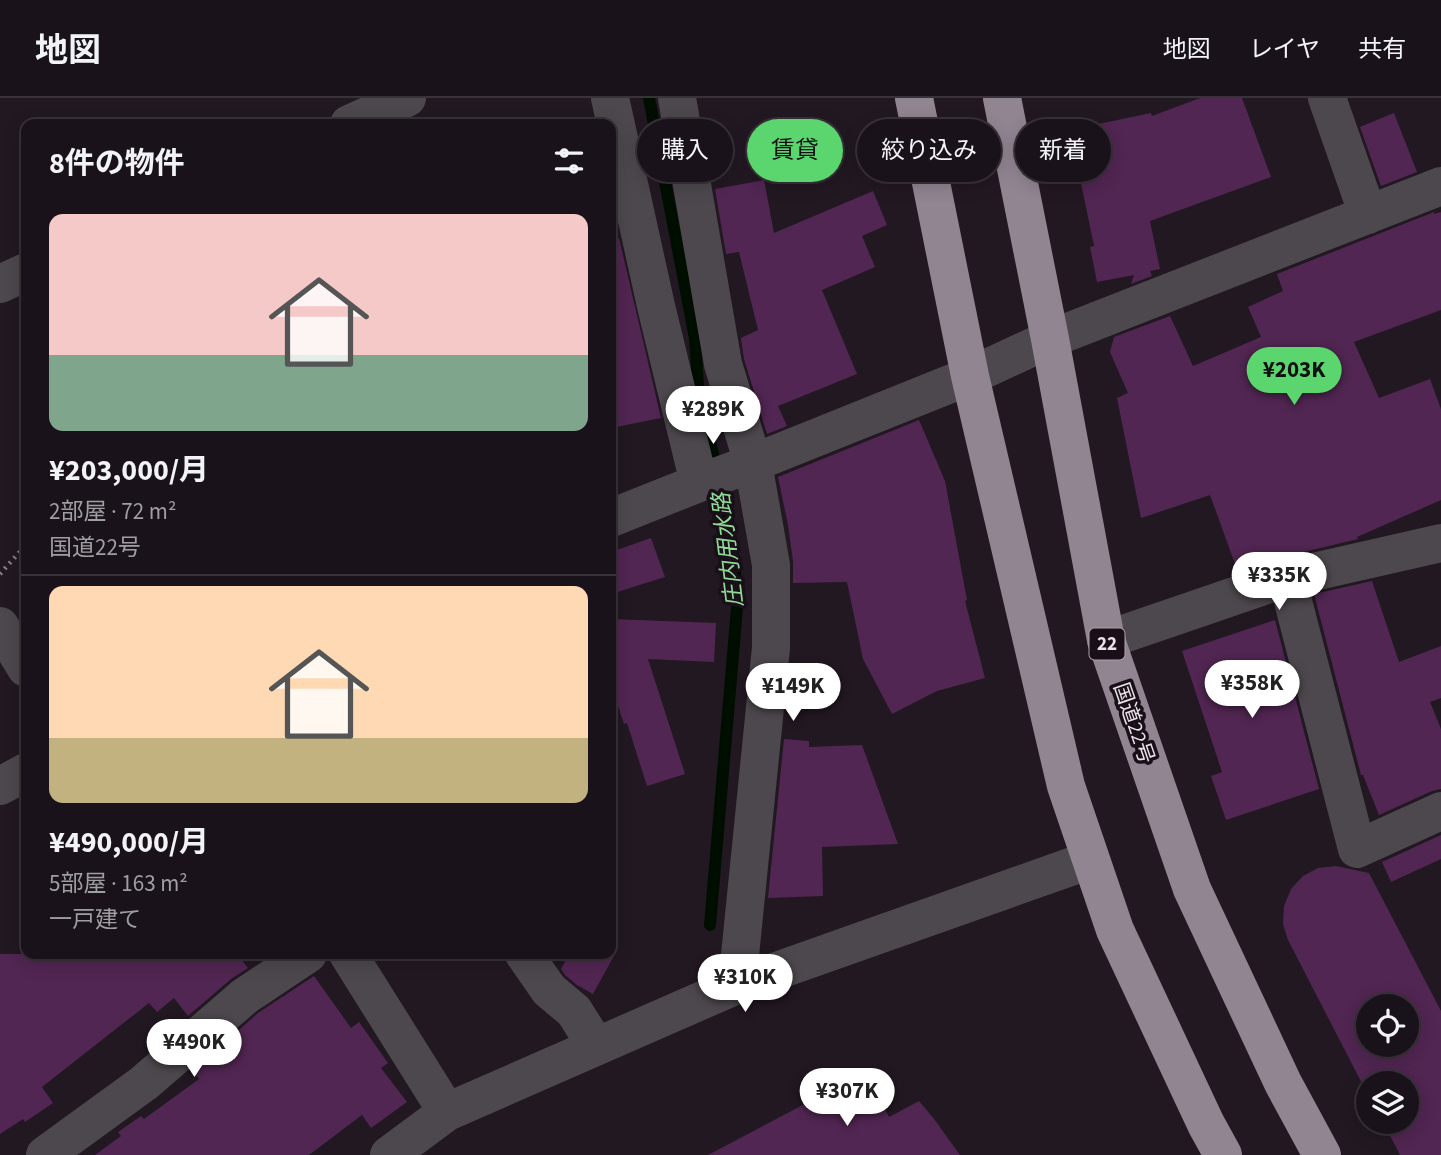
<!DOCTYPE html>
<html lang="ja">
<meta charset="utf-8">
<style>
:root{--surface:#1a121a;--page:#231b23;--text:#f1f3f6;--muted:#9f9ea2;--line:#383239;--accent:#5bd56e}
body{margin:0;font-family:"Source Sans 3","Noto Sans JP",sans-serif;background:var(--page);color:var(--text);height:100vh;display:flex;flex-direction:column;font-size:26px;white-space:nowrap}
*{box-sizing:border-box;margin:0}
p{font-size:23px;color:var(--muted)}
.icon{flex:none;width:38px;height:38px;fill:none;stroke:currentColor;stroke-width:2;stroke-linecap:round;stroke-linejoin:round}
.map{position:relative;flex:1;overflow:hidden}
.drawer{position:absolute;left:21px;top:21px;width:595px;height:840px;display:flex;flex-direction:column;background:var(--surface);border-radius:14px;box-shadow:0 4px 18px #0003,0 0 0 2px var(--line)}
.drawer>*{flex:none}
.top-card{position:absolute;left:637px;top:21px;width:665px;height:63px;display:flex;gap:14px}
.tools{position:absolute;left:1356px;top:896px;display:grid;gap:14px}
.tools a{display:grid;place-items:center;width:63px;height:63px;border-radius:50%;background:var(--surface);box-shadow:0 4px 18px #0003,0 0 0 2px var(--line);font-size:35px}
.price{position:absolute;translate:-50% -60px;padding:0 16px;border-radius:24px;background:#fff;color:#222;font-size:23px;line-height:46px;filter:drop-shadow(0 2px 4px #0008)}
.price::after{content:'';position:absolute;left:50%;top:42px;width:21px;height:16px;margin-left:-10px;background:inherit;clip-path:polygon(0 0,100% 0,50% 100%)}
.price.on{background:var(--accent);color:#111}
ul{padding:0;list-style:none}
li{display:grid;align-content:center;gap:14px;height:371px;padding:0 28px}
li+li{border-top:2px solid var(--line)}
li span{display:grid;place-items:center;height:217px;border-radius:14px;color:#555}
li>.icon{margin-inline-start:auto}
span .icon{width:126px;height:126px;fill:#fffc;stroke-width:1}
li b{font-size:30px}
h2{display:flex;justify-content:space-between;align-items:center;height:84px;padding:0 28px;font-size:30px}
.chip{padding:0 24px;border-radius:32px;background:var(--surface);box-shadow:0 4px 18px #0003,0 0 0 2px var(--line);font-size:24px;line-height:63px}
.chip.on{background:var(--accent);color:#111}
header{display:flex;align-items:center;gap:42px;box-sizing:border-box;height:98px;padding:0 35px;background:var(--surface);border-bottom:2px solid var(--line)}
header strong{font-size:33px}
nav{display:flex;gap:38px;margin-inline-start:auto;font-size:24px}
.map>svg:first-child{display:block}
</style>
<header>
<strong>地図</strong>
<nav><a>地図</a><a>レイヤ</a><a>共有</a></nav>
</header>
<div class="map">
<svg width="1441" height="1057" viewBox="0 0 1441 1057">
<rect width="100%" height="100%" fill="#221822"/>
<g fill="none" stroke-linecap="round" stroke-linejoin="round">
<!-- stream -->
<path stroke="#000e00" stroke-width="12" d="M649 0 695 240 699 304 725 400 738 498 710 827"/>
</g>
<!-- building -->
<path fill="#512652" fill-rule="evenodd" d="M1200 0H1242L1271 79 1150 123 1160 171 1150 173 1152 178 1131 186 1134 177 1097 184 1090 149 1094 148 1070 32 1151 15 1152 18Z
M1394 15 1417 74 1381 88 1360 29Z
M764 82 774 135 873 93 887 127 862 138 875 169 822 192 857 276 778 308 787 328 767 336 744 261 741 240 758 232 739 154 726 156 715 91Z
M1434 114V116L1441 114V212L1354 244 1379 300 1430 281 1441 311V402L1357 439 1358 441 1295 456V454L1238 474 1210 397 1141 420 1117 300 1128 295 1110 254 1114 239 1170 218 1193 268 1261 239 1248 209 1283 193 1277 176Z
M619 140 661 320 611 330V141Z
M919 322 945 383 967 502 965 503 985 580 937 593 892 616 863 561 847 484 793 485V463L788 427 778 379Z
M651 440 665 479 611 496V454Z
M1372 483 1399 564 1441 548V600L1430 604 1441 631V691L1432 693 1379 717 1363 677H1361L1314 496Z
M611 521 716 525 714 564 648 561 685 676 647 688 627 625 624 626 611 586Z
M1275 522 1319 691 1226 722 1211 678 1222 674 1182 553Z
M784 641 809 643V649L862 647 898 746 822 749 823 798 768 800Z
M1441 737V761L1391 784 1382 764Z
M1336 768 1369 775 1441 913V1057H1400L1383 1024H1407V985H1368V997L1288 842 1283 826 1284 808 1291 791 1303 778 1318 770ZM1368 908H1407V947H1368Z
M0 856H237L248 870 231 881 188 918 174 900 157 914 149 905 42 989 53 1005 25 1024 23 1021 0 1036Z
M569 856H615L593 896 577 887 565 877 561 871Z
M314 878 351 930 359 924 388 965 381 970 407 1004 371 1030 362 1017 309 1057H95L121 1038 118 1034 141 1018 144 1021 199 981 193 973 216 956 214 954 258 915Z
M865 974 889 1019 919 1003 934 1021 960 1057H708Z"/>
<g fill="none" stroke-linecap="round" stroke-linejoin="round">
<!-- path -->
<path stroke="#898188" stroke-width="4.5" stroke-dasharray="2 5" stroke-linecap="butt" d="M0 476 26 447"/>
<!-- minor -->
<path stroke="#4d484d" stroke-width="38" d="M610 0 656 208 699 385
M677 0 723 266 753 365 771 467V550L737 887
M1327 0 1368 117
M349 26 407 0
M0 186 26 174
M611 420 699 385 753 365 970 278 1050 241 1441 88
M1287 480 1357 751 1441 713
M0 528 26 570
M1106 542 1287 480 1441 445
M0 688 26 674
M348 856 447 1014
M524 856 549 892 574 913 596 948
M45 1057 144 985 245 898 308 856
M389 1057 447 1014 737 887 1090 762"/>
<!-- highway -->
<path stroke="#918591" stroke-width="38" d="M914 0 970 278 1066 688 1115 832 1206 1026 1223 1057
M1002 0 1050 241 1106 542 1192 791 1283 985 1322 1057"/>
</g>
<g text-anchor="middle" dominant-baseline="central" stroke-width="7" stroke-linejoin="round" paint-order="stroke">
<!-- shield labels -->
<rect fill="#180f18" stroke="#aaa3aa" stroke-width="2" x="1089.5" y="530.5" width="35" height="31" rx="5"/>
<g font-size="19" font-weight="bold" fill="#e9e2e8">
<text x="1107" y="546">22</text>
</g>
<!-- street labels -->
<g font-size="21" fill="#e9e2e8" stroke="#180f18">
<text transform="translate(1134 625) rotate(71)">国道22号</text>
</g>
<!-- water labels -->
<g font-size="23" font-style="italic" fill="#8fdb96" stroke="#180f18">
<text transform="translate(728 452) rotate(-97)">庄内用水路</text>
</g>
</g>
</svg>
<div class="tools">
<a><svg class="icon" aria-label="locate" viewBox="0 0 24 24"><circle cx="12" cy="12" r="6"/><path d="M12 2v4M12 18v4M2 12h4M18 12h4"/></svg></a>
<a><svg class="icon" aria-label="layers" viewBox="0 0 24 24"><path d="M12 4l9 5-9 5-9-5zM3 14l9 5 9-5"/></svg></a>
</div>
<b class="price on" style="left:1294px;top:309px">¥203K</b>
<b class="price" style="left:713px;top:348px">¥289K</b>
<b class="price" style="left:1279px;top:514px">¥335K</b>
<b class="price" style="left:1252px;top:622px">¥358K</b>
<b class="price" style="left:793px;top:625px">¥149K</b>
<b class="price" style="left:745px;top:916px">¥310K</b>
<b class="price" style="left:194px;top:981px">¥490K</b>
<b class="price" style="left:847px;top:1030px">¥307K</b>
<div class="top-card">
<a class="chip">購入</a>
<a class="chip on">賃貸</a>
<a class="chip">絞り込み</a>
<a class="chip">新着</a>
</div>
<section class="drawer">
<h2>8件の物件<svg class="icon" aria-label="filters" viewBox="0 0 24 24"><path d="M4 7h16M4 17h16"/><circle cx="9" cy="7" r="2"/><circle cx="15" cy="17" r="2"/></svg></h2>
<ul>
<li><span style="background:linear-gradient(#f6c9c9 65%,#7fa58c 0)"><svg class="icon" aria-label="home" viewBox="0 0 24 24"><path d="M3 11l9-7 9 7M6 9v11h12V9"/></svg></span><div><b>¥203,000/月</b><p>2部屋 · 72 m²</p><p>国道22号</p></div></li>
<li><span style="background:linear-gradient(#ffd9b3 70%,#c2b280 0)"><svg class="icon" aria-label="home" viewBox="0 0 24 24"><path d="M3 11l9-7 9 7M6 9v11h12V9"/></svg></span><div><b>¥490,000/月</b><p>5部屋 · 163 m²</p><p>一戸建て</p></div></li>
</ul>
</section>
</div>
